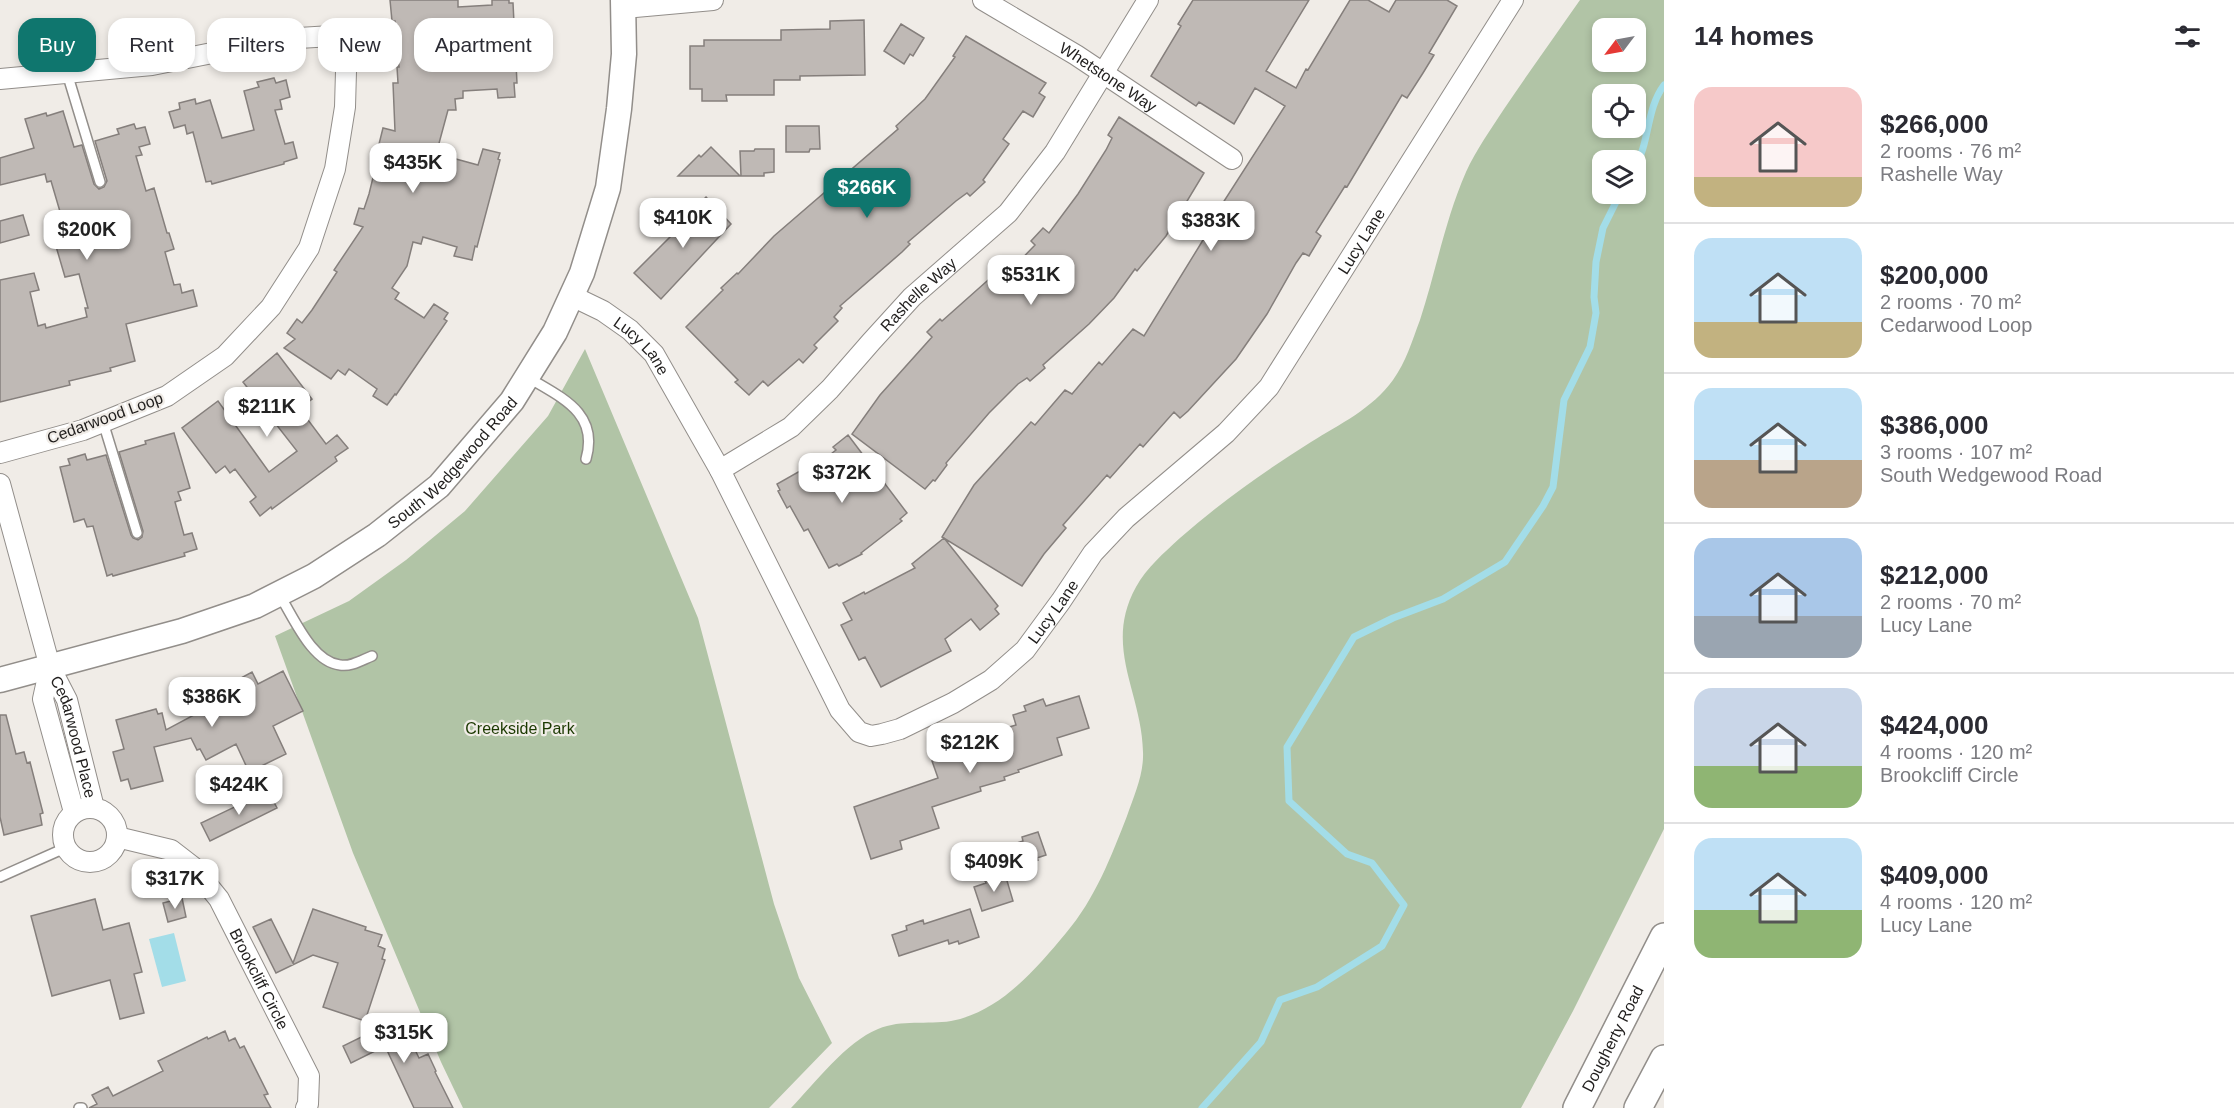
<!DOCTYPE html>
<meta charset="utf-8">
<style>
:root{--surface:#fff;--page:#f7f7f7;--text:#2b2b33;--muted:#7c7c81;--line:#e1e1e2;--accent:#0f766e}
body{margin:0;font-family:Helvetica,sans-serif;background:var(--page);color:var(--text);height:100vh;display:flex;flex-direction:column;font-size:22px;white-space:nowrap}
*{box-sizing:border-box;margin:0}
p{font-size:20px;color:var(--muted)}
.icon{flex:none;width:33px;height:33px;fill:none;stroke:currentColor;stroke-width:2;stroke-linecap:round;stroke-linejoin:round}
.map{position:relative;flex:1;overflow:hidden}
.drawer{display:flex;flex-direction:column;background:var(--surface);width:570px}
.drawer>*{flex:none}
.top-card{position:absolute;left:18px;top:18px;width:570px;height:54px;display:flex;gap:12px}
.needle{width:39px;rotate:238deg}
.controls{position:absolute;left:1592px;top:18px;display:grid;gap:12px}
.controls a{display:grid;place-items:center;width:54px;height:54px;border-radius:12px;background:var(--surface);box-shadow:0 3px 9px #0003;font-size:30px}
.price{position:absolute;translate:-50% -51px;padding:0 14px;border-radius:12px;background:#fff;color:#222;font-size:20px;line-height:39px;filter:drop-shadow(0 2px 3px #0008)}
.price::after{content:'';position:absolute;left:50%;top:36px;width:18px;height:14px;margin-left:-9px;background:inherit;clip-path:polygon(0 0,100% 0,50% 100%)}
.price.selected{background:var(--accent);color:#fff}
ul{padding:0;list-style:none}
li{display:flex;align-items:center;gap:18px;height:150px;padding:0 30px}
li+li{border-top:2px solid var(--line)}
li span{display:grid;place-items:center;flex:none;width:168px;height:120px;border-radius:18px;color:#555}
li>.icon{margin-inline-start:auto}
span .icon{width:72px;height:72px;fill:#fffc;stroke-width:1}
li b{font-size:26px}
h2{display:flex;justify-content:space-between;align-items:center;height:72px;padding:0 30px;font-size:26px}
.tag{padding:0 21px;border-radius:18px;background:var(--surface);box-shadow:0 3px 9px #0003;font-size:21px;line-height:54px}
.tag.selected{background:var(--accent);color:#fff}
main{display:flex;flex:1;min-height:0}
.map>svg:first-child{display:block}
</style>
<main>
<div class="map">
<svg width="1664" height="1108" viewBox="0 0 1664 1108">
<rect width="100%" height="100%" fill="#f0ece7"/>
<!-- green -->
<path fill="#b1c4a6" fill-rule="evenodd" d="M1580 0H1664V829L1573 1011 1521 1108H791C815 1083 846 1042 878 1029 902 1019 927 1025 951 1021 1000 1012 1036 969 1066 933 1095 899 1111 857 1127 816 1134 796 1144 774 1143 752 1142 692 1103 647 1136 587 1147 567 1164 553 1180 538 1221 502 1265 471 1311 442 1340 424 1372 409 1393 380 1406 362 1412 341 1420 320 1436 271 1445 220 1466 172 1476 150 1491 129 1504 109 1529 72 1555 36 1580 0ZM1602 28H1635V62H1602ZM1635 94V128H1602V94ZM1602 160H1635V194H1602Z
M585 349 698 618 774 904 799 978 832 1043 769 1108H463L441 1062 353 853 275 636 349 601 406 560 465 511 548 416Z"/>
<!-- water -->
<path fill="#a3dde8" d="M174 933 186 981 162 987 149 939Z"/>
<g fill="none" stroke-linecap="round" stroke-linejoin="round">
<!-- stream -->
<path stroke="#a3dde8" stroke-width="7" d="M1635 167C1650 142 1646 109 1664 85
M1202 1108 1261 1042 1280 1000 1317 987 1382 946 1404 905 1372 863 1347 854 1289 801 1287 747 1354 637 1393 618 1443 599 1505 562 1543 506 1553 487 1564 400 1590 347 1596 313 1594 297 1596 262 1603 228 1620 194"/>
</g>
<!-- building -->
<path fill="#bfb9b5" stroke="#857f7c" stroke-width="1.5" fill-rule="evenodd" d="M390 0H458V7L492 5V0H509V3H513L517 83H514L515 97 498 98 497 89 463 91V98L455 99 456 110H448L438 147 447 149 445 156 478 165 483 149 500 153 498 159 500 160 477 247 475 246 472 260 454 256 457 247 423 237 421 244 413 242 407 266 392 288 399 293 395 299 424 318 434 304 448 313 444 319 447 321 396 395 395 394 387 405 373 396 377 389 349 369 345 375 338 370 331 379 284 348 295 339 287 333 297 319 302 323 312 310 337 272 334 270 363 227 354 224 359 208 364 209 369 194 380 149 378 148 383 128 395 131 393 83H398L397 67H399L395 21H392ZM484 31 487 64 447 67 434 34Z
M1193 0H1309L1266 71 1296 88 1306 69 1308 70 1350 0H1368L1389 12 1396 0H1447L1457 6 1429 53 1434 55 1423 73 1407 98 1402 95 1347 187 1345 186 1316 232 1321 236 1309 256 1303 253 1296 263 1267 314 1236 359 1188 411 1180 418 1174 412 1143 447 1140 444 1110 478 1107 475 1063 525 1066 528 1044 554 1022 586 942 537 974 485 1031 422 1035 425 1065 390 1072 394 1099 362 1102 365 1133 329 1144 336 1200 245 1221 210 1219 209 1285 106 1255 88 1234 124 1199 102 1196 106 1151 76 1181 26 1178 24Z
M864 20 865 75 800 76V80H774V95H726L727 101H702V89H690V46H704V40H781V30L830 29V21Z
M901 24 924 38 913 56 910 54 904 64 884 51Z
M966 36 1046 83 1039 93 1045 97 1033 117 1023 111 1003 139 1009 144 983 180 985 182 970 196 967 193 956 201 908 242 910 244 902 252 840 306 842 308 834 317 838 321 814 345 817 348 803 363 799 359 768 386 763 381 749 395 735 382 738 380 686 327 723 290 721 288 737 273 738 274 774 236 898 129 896 126 925 99 955 57 953 56Z
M274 78 276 83 286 80 290 97 280 100 282 109 275 110 285 144 293 142 297 158 284 162V164L212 184 211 181 206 182 193 132 187 134 185 125 174 128 169 112 180 109 179 103 195 99 196 104 210 100 222 138 254 130 244 91 259 87 257 82Z
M63 111 74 147 82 145 94 184 99 189 104 187 107 181 95 141 119 134 117 129 134 124 136 129 145 127 150 144 139 147 142 155 136 156 146 191 154 188 167 233H169L174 249 165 252 174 285 180 284 182 293 193 290 197 306 126 324 135 361 110 368 111 371 69 381 70 385 0 402V280L34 273 39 290 30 292 38 326 45 324 46 328 87 317 85 308H88L79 274 65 277 48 219 61 215 51 181 47 182 45 174 0 185V158L34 148 25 119 46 113 47 116Z
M1119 117 1204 173 1166 236 1137 271 1135 269 1114 298 1089 324 1043 365 1045 368 1030 381 1027 378 1018 384 989 413 946 463 947 465 935 481 933 480 925 489 852 434 880 395 932 337 927 332 940 319 942 321 1005 265 1010 271 1035 245 1031 241 1043 228 1049 233 1078 194 1106 150 1112 138 1108 135Z
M786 126H819L820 149H810L809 152H786Z
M711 147 740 176H678L699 155 701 157Z
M755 149H774V172L764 173V176H741L740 151H754Z
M706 197 731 224 661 299 634 273 688 219 692 211Z
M23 215 29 235 0 243V221Z
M277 353 312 399 303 406 308 414 305 416 326 444 337 435 348 448 335 457 337 461 272 509 271 507 260 516 250 502 256 497 235 469 230 473 225 466 216 473 182 428 218 401 269 472 297 451 243 382Z
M174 433 190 488 178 492 181 500 175 502 184 535 192 533 197 549 184 553 185 556 113 576 112 574 107 576 93 526 87 527 84 519 74 522 60 467 70 465 68 459 85 454 87 460 106 455 131 535 133 538 138 540 142 537 143 531 119 452 146 444 145 441Z
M848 435 907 513 900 519 902 521 861 553 862 554 839 566 837 564 829 568 808 529 804 531 790 506 787 508 778 491 780 490 777 484 800 471 803 476 836 450 833 447Z
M944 538 998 606 995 609 999 614 980 630 971 619 945 639 951 651 881 687 865 657 859 660 841 625 852 620 843 603 864 592 865 594 915 568 912 564Z
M283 671 303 711 273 726 286 754 249 772 236 744 206 760 200 749 197 750 191 738 154 747 163 781 131 789 128 779 121 781 113 752 124 749 116 720 156 709 158 714 162 713 166 730 209 707 204 698 252 672 258 684Z
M1079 696 1089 728 1057 738 1062 755 1018 770 1019 772 1004 777 1005 780 980 787 981 791 932 807 939 828 900 841 902 849 871 859 854 807 938 778 932 761 988 742 986 734 1016 725 1013 715 1026 711 1024 706 1043 699 1046 706Z
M0 715H6L16 754 24 752 27 763 30 762 43 813 40 814 42 825 4 835 0 817Z
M268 791 277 808 210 841 201 823Z
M1038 832 1046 855 1037 858 1038 860 1015 868 1008 846 1023 841 1022 837Z
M1005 874 1013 901 982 911 974 887 986 883 985 881Z
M182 898 186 917 168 922 163 903Z
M95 899 103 930 129 923 142 972 134 974 144 1013 120 1019 110 980 52 996 31 916Z
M313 909 366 927 365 930 382 935 378 946 385 949 382 959 385 960 365 1021 323 1007 338 963 313 955 276 973 253 927 271 919 293 963Z
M970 909 979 937 959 944 958 941 949 944 948 940 899 956 892 935 907 930 906 926 923 920 924 924Z
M400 1018 419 1058 428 1054 436 1071 435 1072 453 1108H414L385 1046 351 1063 343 1046Z
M225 1031 229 1041 235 1038 240 1048 244 1046 268 1094 264 1095 271 1108H89L97 1104 92 1095 108 1087 113 1096 163 1071 158 1061 207 1037 208 1039Z"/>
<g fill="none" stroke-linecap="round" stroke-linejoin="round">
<defs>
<path id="service" d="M67 73 100 182
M529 378C562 398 599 413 586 459
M103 422 137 533
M280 596C294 618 312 662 340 665 351 667 362 660 372 656
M0 877 65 848
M79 1108H82"/>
<g id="minor">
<path id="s1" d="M983 0 1076 55 1232 159"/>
<path d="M624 8 713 0"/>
<path d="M0 79 152 65 282 39 332 36 344 54 346 71 345 107 335 169 309 248 271 307 225 356 167 396 83 430 0 453"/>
<path id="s2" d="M572 296 603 311 630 330 654 354 720 470 840 710 859 732 871 736 882 734 900 729 953 703 991 680 1025 650 1061 601 1093 553 1126 518 1226 433 1269 387 1513 0"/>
<path id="s3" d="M720 470 791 427 830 389 871 342 912 297 1008 213 1055 152 1148 0"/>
<path id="s4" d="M0 484 50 667 67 700 94 808"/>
<path d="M50 667 43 699 74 812"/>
<circle cx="90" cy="835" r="27"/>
<path id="s5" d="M117 837 171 850 193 867 219 899 309 1076 308 1104 306 1108"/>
</g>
<g id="tertiary">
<path id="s6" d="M0 680 182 631 255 606 314 576 377 535 439 486 512 401 555 332 582 273 608 188 619 109 624 54 623 0"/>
</g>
<g id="secondary">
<path id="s7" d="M1577 1108 1664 937"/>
<path d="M1638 1108 1664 1059"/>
</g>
</defs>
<!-- service casing -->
<use href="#service" stroke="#928e8a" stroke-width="12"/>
<!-- minor casing -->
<use href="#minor" stroke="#928e8a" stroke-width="22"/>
<!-- tertiary casing -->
<use href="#tertiary" stroke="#928e8a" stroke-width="27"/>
<!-- secondary casing -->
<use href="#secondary" stroke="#928e8a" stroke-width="30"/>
<!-- service -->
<use href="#service" stroke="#fff" stroke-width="9"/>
<!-- minor -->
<use href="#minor" stroke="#fff" stroke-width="20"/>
<!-- tertiary -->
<use href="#tertiary" stroke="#fff" stroke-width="24"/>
<!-- secondary -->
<use href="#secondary" stroke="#fff" stroke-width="27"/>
</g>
<g text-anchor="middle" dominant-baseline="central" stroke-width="4.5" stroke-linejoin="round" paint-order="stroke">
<!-- street labels -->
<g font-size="16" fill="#201e1d" stroke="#f0ece7">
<text stroke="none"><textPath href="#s1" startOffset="147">Whetstone Way</textPath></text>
<text stroke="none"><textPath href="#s2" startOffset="1257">Lucy Lane</textPath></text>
<text stroke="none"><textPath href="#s3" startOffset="267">Rashelle Way</textPath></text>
<text stroke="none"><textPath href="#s2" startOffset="87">Lucy Lane</textPath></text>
<text transform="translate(105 418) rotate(-20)">Cedarwood Loop</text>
<text stroke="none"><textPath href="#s6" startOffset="512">South Wedgewood Road</textPath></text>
<text stroke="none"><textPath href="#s2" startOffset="771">Lucy Lane</textPath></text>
<text stroke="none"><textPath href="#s4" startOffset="264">Cedarwood Place</textPath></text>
<text stroke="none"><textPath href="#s5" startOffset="214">Brookcliff Circle</textPath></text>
<text stroke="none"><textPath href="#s7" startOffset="78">Dougherty Road</textPath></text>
</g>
<!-- park labels -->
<g font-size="16" fill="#1b3900" stroke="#f0ece7">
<text x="520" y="728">Creekside Park</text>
</g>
</g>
</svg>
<div class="controls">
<a><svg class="needle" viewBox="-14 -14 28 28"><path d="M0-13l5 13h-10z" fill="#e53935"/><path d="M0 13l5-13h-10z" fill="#7c7c81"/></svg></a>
<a><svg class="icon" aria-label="locate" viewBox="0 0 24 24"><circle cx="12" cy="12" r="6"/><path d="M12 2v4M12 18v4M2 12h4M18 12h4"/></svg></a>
<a><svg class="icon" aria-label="layers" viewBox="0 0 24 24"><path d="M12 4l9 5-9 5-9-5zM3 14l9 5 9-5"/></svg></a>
</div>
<b class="price" style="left:413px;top:194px">$435K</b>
<b class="price selected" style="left:867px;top:219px">$266K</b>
<b class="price" style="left:683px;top:249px">$410K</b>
<b class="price" style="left:1211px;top:252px">$383K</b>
<b class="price" style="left:87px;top:261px">$200K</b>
<b class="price" style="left:1031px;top:306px">$531K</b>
<b class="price" style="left:267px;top:438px">$211K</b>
<b class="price" style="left:842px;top:504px">$372K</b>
<b class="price" style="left:212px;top:728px">$386K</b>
<b class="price" style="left:970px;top:774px">$212K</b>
<b class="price" style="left:239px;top:816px">$424K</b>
<b class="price" style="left:994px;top:893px">$409K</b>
<b class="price" style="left:175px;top:910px">$317K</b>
<b class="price" style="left:404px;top:1064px">$315K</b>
<div class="top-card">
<a class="tag selected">Buy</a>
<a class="tag">Rent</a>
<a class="tag">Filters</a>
<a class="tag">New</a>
<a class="tag">Apartment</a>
</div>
</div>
<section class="drawer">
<h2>14 homes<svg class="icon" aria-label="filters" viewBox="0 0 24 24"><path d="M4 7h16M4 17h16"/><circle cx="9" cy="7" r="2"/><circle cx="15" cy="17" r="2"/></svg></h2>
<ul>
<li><span style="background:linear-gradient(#f6c9c9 75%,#c2b280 0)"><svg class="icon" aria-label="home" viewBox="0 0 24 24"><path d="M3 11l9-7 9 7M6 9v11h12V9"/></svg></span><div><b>$266,000</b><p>2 rooms · 76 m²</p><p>Rashelle Way</p></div></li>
<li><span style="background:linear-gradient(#bfe0f5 70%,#c2b280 0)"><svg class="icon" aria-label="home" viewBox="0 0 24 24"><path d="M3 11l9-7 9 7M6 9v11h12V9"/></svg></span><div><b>$200,000</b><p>2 rooms · 70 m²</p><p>Cedarwood Loop</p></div></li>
<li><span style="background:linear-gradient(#bfe0f5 60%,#b9a48a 0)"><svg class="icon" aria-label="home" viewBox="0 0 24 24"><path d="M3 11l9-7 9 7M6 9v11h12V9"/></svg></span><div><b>$386,000</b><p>3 rooms · 107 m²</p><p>South Wedgewood Road</p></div></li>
<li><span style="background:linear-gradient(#a9c7e8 65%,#9aa5b1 0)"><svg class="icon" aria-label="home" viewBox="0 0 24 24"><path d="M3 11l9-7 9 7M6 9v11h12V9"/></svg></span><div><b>$212,000</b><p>2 rooms · 70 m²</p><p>Lucy Lane</p></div></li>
<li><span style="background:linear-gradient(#c9d6e8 65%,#8fb573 0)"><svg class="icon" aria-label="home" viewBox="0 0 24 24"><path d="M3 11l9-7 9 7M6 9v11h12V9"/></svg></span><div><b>$424,000</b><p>4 rooms · 120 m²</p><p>Brookcliff Circle</p></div></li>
<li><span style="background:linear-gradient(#bfe0f5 60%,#8fb573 0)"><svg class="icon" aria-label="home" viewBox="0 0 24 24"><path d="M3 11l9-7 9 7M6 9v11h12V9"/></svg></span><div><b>$409,000</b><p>4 rooms · 120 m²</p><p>Lucy Lane</p></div></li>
</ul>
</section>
</main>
